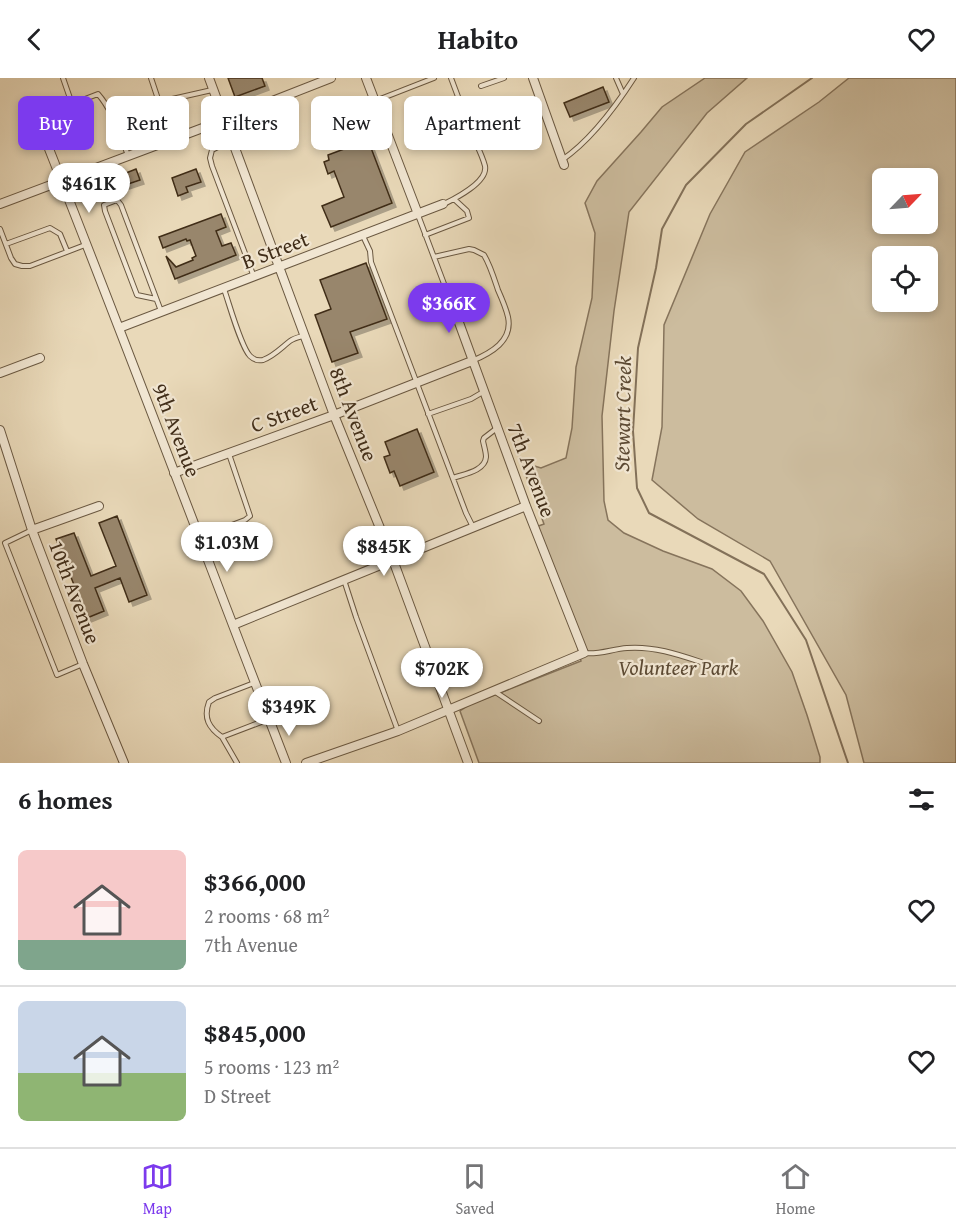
<!DOCTYPE html>
<meta charset="utf-8">
<style>
:root{--surface:#fff;--page:#f6f6f6;--text:#202124;--muted:#757577;--line:#e0e0e0;--accent:#7c3aed}
body{margin:0;font-family:"Gentium Book Plus",serif;background:var(--page);color:var(--text);height:100vh;display:flex;flex-direction:column;font-size:22px;white-space:nowrap}
*{box-sizing:border-box;margin:0}
p{font-size:20px;color:var(--muted)}
.icon{flex:none;width:33px;height:33px;fill:none;stroke:currentColor;stroke-width:2;stroke-linecap:round;stroke-linejoin:round}
.map{position:relative;height:685px;overflow:hidden}
.side{display:flex;flex-direction:column;background:var(--surface);flex:1}
.side>*{flex:none}
.guide{position:absolute;left:18px;top:18px;width:600px;height:54px;display:flex;gap:12px}
.needle{width:39px;rotate:65deg}
.buttons{position:absolute;left:872px;top:90px;display:grid;gap:12px}
.buttons a{display:grid;place-items:center;width:66px;height:66px;border-radius:9px;background:var(--surface);box-shadow:0 3px 9px #0003;font-size:30px}
.price{position:absolute;translate:-50% -51px;padding:0 14px;border-radius:21px;background:#fff;color:#222;font-size:20px;line-height:39px;filter:drop-shadow(0 2px 3px #0008)}
.price::after{content:'';position:absolute;left:50%;top:36px;width:18px;height:14px;margin-left:-9px;background:inherit;clip-path:polygon(0 0,100% 0,50% 100%)}
.price.current{background:var(--accent);color:#fff}
ul{padding:0;list-style:none}
li{display:flex;align-items:center;gap:18px;height:150px;padding:0 18px}
li+li{border-top:2px solid var(--line)}
li span{display:grid;place-items:center;flex:none;width:168px;height:120px;border-radius:9px;color:#555}
li>.icon{margin-inline-start:auto}
span .icon{width:72px;height:72px;fill:#fffc;stroke-width:1}
li b{font-size:26px}
h2{display:flex;justify-content:space-between;align-items:center;height:72px;padding:0 18px;font-size:26px}
.chip{padding:0 21px;border-radius:9px;background:var(--surface);box-shadow:0 3px 9px #0003;font-size:21px;line-height:54px}
.chip.current{background:var(--accent);color:#fff}
header{display:flex;justify-content:space-between;align-items:center;height:78px;padding:0 18px;background:var(--surface);font-size:27px;font-weight:600}
.tabs{display:flex;justify-content:space-around;align-items:center;height:84px;border-top:2px solid var(--line);background:var(--surface);font-size:16px;color:var(--muted)}
.tabs a{display:grid;justify-items:center;gap:3px}
.tabs .current{color:var(--accent)}
.map>svg:first-child{display:block}
</style>
<header><svg class="icon" aria-label="back" viewBox="0 0 24 24"><path d="M15 5l-7 7 7 7"/></svg>Habito<svg class="icon" aria-label="heart" viewBox="0 0 24 24"><path d="M12 20l-8-8c-3-5 5-10 8-4 3-6 11-1 8 4z"/></svg></header>
<div class="map">
<svg width="956" height="685" viewBox="0 0 956 685">
<defs>
<filter id="shadow"><feDropShadow dx="4" dy="4" stdDeviation="0" flood-color="#0004"/></filter>
</defs>
<rect width="100%" height="100%" fill="#e9d9b9"/>
<filter id="stains"><feTurbulence type="fractalNoise" baseFrequency=".00333" numOctaves="4"/><feColorMatrix values="0 0 0 0 .2 0 0 0 0 .09 0 0 0 0 .02 0 0 0 .5 -.17"/></filter>
<radialGradient id="worn" r=".72"><stop offset=".6" stop-color="#630" stop-opacity="0"/><stop offset="1" stop-color="#630" stop-opacity=".3"/></radialGradient>
<!-- green -->
<path fill="#ccbc9e" stroke="#86745c" stroke-width="1.5" fill-rule="evenodd" d="M705 0H747L707 35 629 134 614 233 602 338 604 423 608 442 624 455 663 473 712 491 741 513 763 543 792 594 807 637 820 679V685H479L460 633 469 627 581 583 576 563 533 450 544 446 521 384 541 390 566 380 572 350 576 289 592 220 595 155 585 125 597 103 641 54 662 29Z
M849 0H956V685H864L846 617 770 483 698 441 652 402 662 349 664 247 710 136 745 74 819 24ZM882 100H927V146H882ZM882 178H927V224H882Z"/>
<g fill="none" stroke-linecap="round" stroke-linejoin="round">
<!-- stream -->
<path stroke="#837159" stroke-width="2" d="M812 0 746 46 686 107 662 151 656 190 638 270 633 353 637 410 649 435 764 496 806 562 848 685"/>
</g>
<!-- building -->
<path fill="#98866c" stroke="#402d19" stroke-width="1.5" filter="url(#shadow)" d="M228 0H262L265 8 235 19Z
M603 9 609 24 570 39 564 25Z
M368 62 392 125 331 149 322 128 344 119 334 93 328 96 324 84 329 82 328 77Z
M136 91 140 102 125 107 121 97Z
M196 91 201 104 186 109 188 114 178 118 172 100Z
M221 136 226 149 216 153 222 168 231 165 236 177 175 201 166 178 176 189 193 182 192 180 196 178 190 162 187 163 186 161 163 170 159 159Z
M366 185 387 241 350 254 358 275 332 284 315 237 331 231 320 202Z
M417 351 434 394 400 408 394 393 390 395 384 379 390 377 385 364Z
M117 438 147 517 129 524 120 500 95 510 104 533 87 540 56 461 74 455 91 498 116 488 99 445Z"/>
<g fill="none" stroke-linecap="round" stroke-linejoin="round">
<defs>
<path id="lane" d="M63 0 72 26
M151 0 159 24 212 12
M451 0 466 40
M616 0 623 16
M481 8 504 0
M375 23 434 0
M38 39 98 16C113 33 119 56 128 77
M231 62 212 72 210 80 212 88 254 199
M562 82C590 63 616 28 634 0
M444 126C456 120 488 104 485 88 482 76 475 64 470 52
M418 137 449 219
M0 151 11 180 15 186 22 188H30L85 167
M425 157 469 140 467 133 454 121
M363 158 370 173 371 184 466 435 473 449
M6 166 50 150 60 156 67 173
M434 179 469 171 474 172 484 177C490 187 494 200 498 212 502 221 506 230 508 239 513 263 491 275 472 283
M224 211C229 225 241 269 250 278 253 281 258 283 263 282 274 278 281 270 290 263 294 260 299 259 303 258
M156 221 137 217 105 133 104 127 117 122 121 127 161 233
M428 336 471 321 483 314
M453 400C464 396 485 393 486 379 486 374 484 368 483 363L484 360 497 350
M32 452 5 465 57 597 83 586
M200 459 245 442 250 438 229 376
M344 502 356 539 398 653
M584 575C599 577 612 571 627 570 653 568 677 576 701 584
M254 605 215 620 209 624C203 640 209 650 222 659L269 641
M494 613 539 643
M222 659 237 685"/>
<path id="street" d="M209 0 334 337 393 482 468 685
M366 0 418 136
M533 0 564 87
M34 33C120 249 202 468 286 685
M0 126 224 42 331 0
M119 250 443 126
M0 295 40 280
M0 352 32 452 83 586 124 685
M174 395 334 337 472 283
M32 452 99 428
M233 547 526 428
M306 685 398 653 584 575 526 428 450 220"/>
</defs>
<!-- lane casing -->
<use href="#lane" stroke="#6a5841" stroke-width="6"/>
<!-- street casing -->
<use href="#street" stroke="#6a5841" stroke-width="10"/>
<!-- lane -->
<use href="#lane" stroke="#f1e6d2" stroke-width="4"/>
<!-- street -->
<use href="#street" stroke="#f1e6d2" stroke-width="8"/>
</g>
<g text-anchor="middle" dominant-baseline="central" stroke-width="4.5" stroke-linejoin="round" paint-order="stroke">
<!-- street labels -->
<g font-size="21" fill="#402d19" stroke="#f1e6d2">
<text transform="translate(275 172) rotate(-21)">B Street</text>
<text transform="translate(284 336) rotate(-20)">C Street</text>
<text transform="translate(354 336) rotate(69)">8th Avenue</text>
<text transform="translate(177 352) rotate(69)">9th Avenue</text>
<text transform="translate(532 392) rotate(69)">7th Avenue</text>
<text transform="translate(75 514) rotate(69)">10th Avenue</text>
</g>
<!-- park labels -->
<g font-size="21" font-style="italic" fill="#5c4a34" stroke="#f1e6d2">
<text x="678" y="589">Volunteer Park</text>
</g>
<!-- water labels -->
<g font-size="22" font-style="italic" fill="#5c4a34" stroke="#f1e6d2">
<text transform="translate(622 336) rotate(-89)">Stewart Creek</text>
</g>
</g>
<rect width="100%" height="100%" filter="url(#stains)"/>
<rect width="100%" height="100%" fill="url(#worn)"/>
</svg>
<div class="buttons">
<a><svg class="needle" viewBox="-14 -14 28 28"><path d="M0-13l5 13h-10z" fill="#e53935"/><path d="M0 13l5-13h-10z" fill="#757577"/></svg></a>
<a><svg class="icon" aria-label="locate" viewBox="0 0 24 24"><circle cx="12" cy="12" r="6"/><path d="M12 2v4M12 18v4M2 12h4M18 12h4"/></svg></a>
</div>
<b class="price" style="left:89px;top:136px">$461K</b>
<b class="price current" style="left:449px;top:256px">$366K</b>
<b class="price" style="left:227px;top:495px">$1.03M</b>
<b class="price" style="left:384px;top:499px">$845K</b>
<b class="price" style="left:442px;top:621px">$702K</b>
<b class="price" style="left:289px;top:659px">$349K</b>
<div class="guide">
<a class="chip current">Buy</a>
<a class="chip">Rent</a>
<a class="chip">Filters</a>
<a class="chip">New</a>
<a class="chip">Apartment</a>
</div>
</div>
<section class="side">
<h2>6 homes<svg class="icon" aria-label="filters" viewBox="0 0 24 24"><path d="M4 7h16M4 17h16"/><circle cx="9" cy="7" r="2"/><circle cx="15" cy="17" r="2"/></svg></h2>
<ul>
<li><span style="background:linear-gradient(#f6c9c9 75%,#7fa58c 0)"><svg class="icon" aria-label="home" viewBox="0 0 24 24"><path d="M3 11l9-7 9 7M6 9v11h12V9"/></svg></span><div><b>$366,000</b><p>2 rooms · 68 m²</p><p>7th Avenue</p></div><svg class="icon" aria-label="heart" viewBox="0 0 24 24"><path d="M12 20l-8-8c-3-5 5-10 8-4 3-6 11-1 8 4z"/></svg></li>
<li><span style="background:linear-gradient(#c9d6e8 60%,#8fb573 0)"><svg class="icon" aria-label="home" viewBox="0 0 24 24"><path d="M3 11l9-7 9 7M6 9v11h12V9"/></svg></span><div><b>$845,000</b><p>5 rooms · 123 m²</p><p>D Street</p></div><svg class="icon" aria-label="heart" viewBox="0 0 24 24"><path d="M12 20l-8-8c-3-5 5-10 8-4 3-6 11-1 8 4z"/></svg></li>
</ul>
</section>
<nav class="tabs">
<a class="current"><svg class="icon" aria-label="map" viewBox="0 0 24 24"><path d="M3 6l6-2 6 2 6-2v14l-6 2-6-2-6 2zM9 4v14M15 6v14"/></svg>Map</a>
<a><svg class="icon" aria-label="saved" viewBox="0 0 24 24"><path d="M7 4h10v16l-5-4-5 4z"/></svg>Saved</a>
<a><svg class="icon" aria-label="home" viewBox="0 0 24 24"><path d="M3 11l9-7 9 7M6 9v11h12V9"/></svg>Home</a>
</nav>
